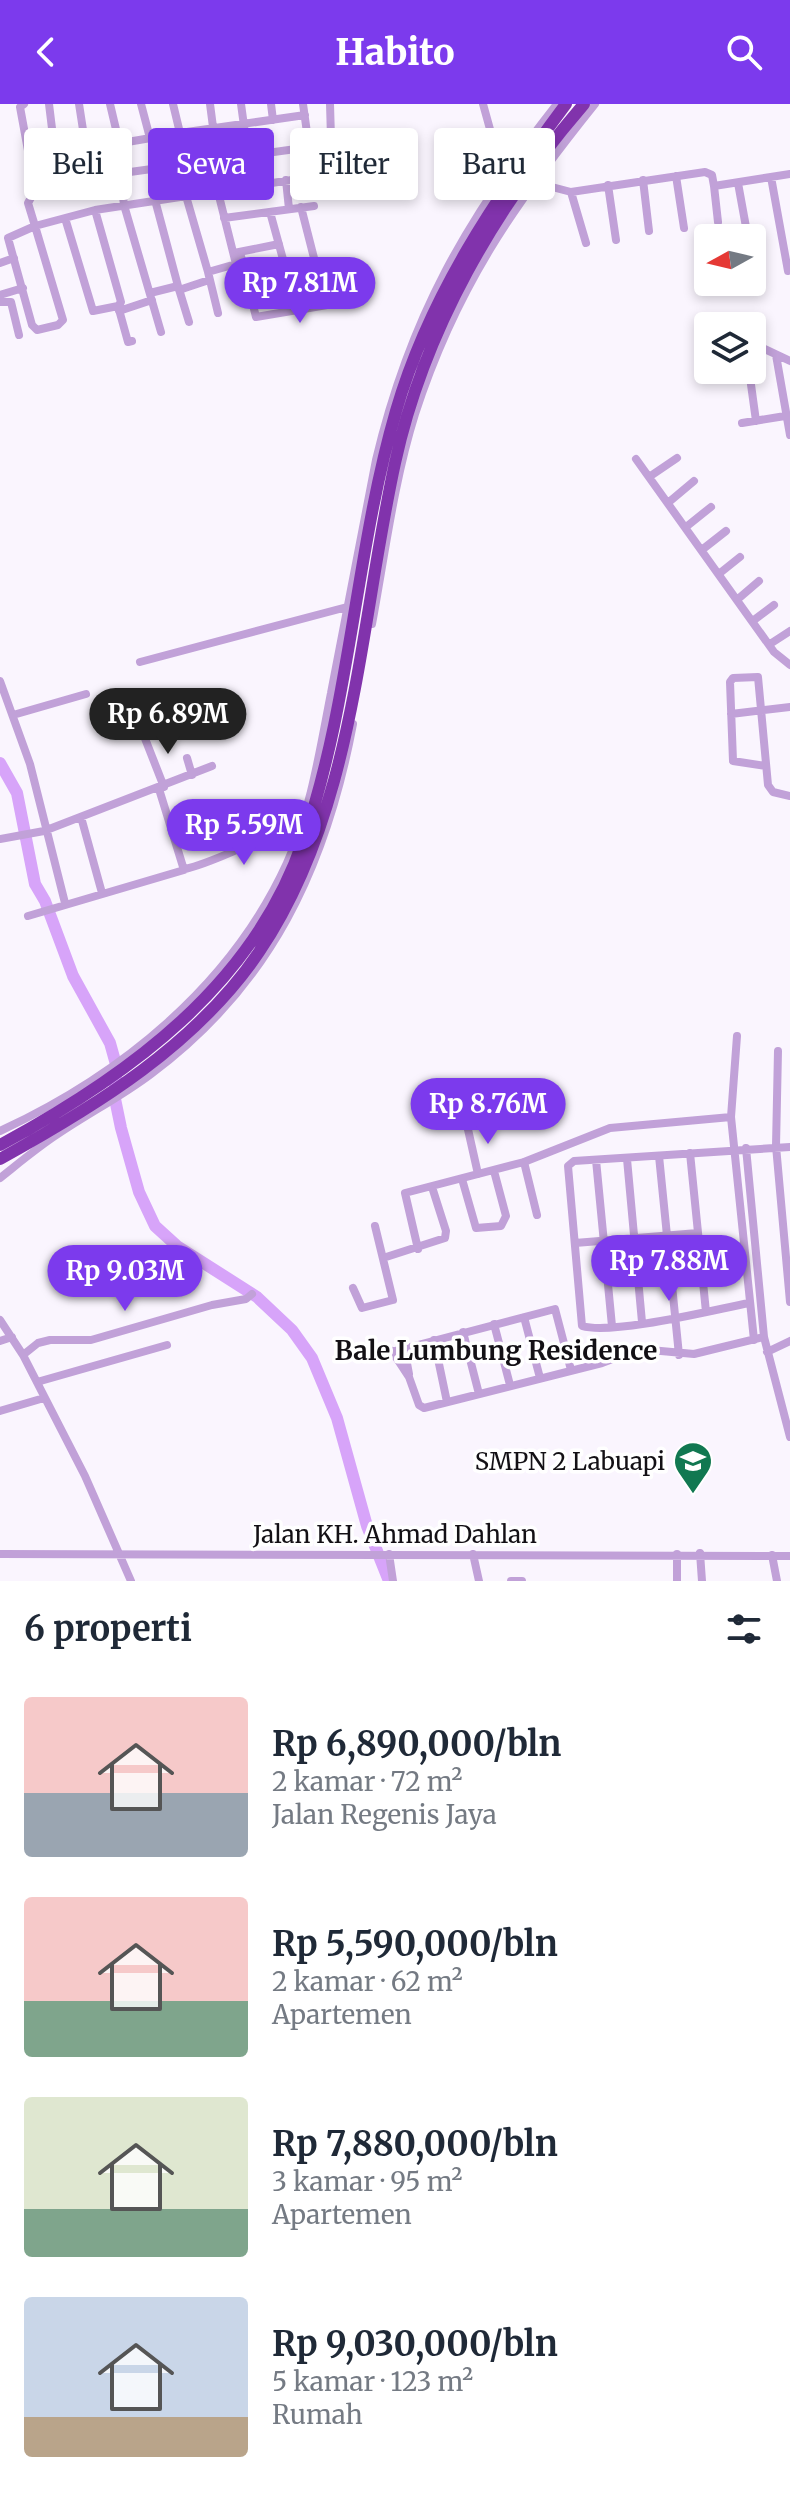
<!DOCTYPE html>
<html lang="id">
<meta charset="utf-8">
<style>
:root{--surface:#fff;--page:#f2f2f3;--text:#1f2937;--muted:#747a83;--accent:#7c3aed}
body{margin:0;font-family:Merriweather,serif;background:var(--page);color:var(--text);height:100vh;display:flex;flex-direction:column;font-size:30px;white-space:nowrap}
*{box-sizing:border-box;margin:0}
p{font-size:26px;color:var(--muted)}
.icon{flex:none;width:44px;height:44px;fill:none;stroke:currentColor;stroke-width:2;stroke-linecap:round;stroke-linejoin:round}
.map{position:relative;height:1477px;overflow:hidden}
.sheet{display:flex;flex-direction:column;background:var(--surface);flex:1}
.sheet>*{flex:none}
.banner{position:absolute;left:24px;top:24px;width:742px;height:72px;display:flex;gap:16px}
.needle{width:52px;rotate:262deg}
.controls{position:absolute;left:694px;top:120px;display:grid;gap:16px}
.controls a{display:grid;place-items:center;width:72px;height:72px;border-radius:8px;background:var(--surface);box-shadow:0 4px 12px #0003;font-size:40px}
.price{position:absolute;translate:-50% -68px;padding:0 18px;border-radius:28px;background:var(--accent);color:#fff;font-size:26px;line-height:52px;filter:drop-shadow(0 2px 4px #0008)}
.price::after{content:'';position:absolute;left:50%;top:48px;width:24px;height:18px;margin-left:-12px;background:inherit;clip-path:polygon(0 0,100% 0,50% 100%)}
.price.selected{background:#222;color:#fff}
ul{padding:0;list-style:none}
li{display:flex;align-items:center;gap:24px;height:200px;padding:0 24px}
li span{display:grid;place-items:center;flex:none;width:224px;height:160px;border-radius:8px;color:#555}
li>.icon{margin-inline-start:auto}
span .icon{width:96px;height:96px;fill:#fffc;stroke-width:1}
li b{font-size:34px}
h2{display:flex;justify-content:space-between;align-items:center;height:96px;padding:0 24px;font-size:34px}
.tag{padding:0 28px;border-radius:8px;background:var(--surface);box-shadow:0 4px 12px #0003;font-size:28px;line-height:72px}
.tag.selected{background:var(--accent);color:#fff}
header{display:flex;justify-content:space-between;align-items:center;height:104px;padding:0 24px;background:var(--accent);color:#fff;font-size:36px;font-weight:800}
.map>svg:first-child{display:block}
</style>
<header><svg class="icon" aria-label="back" viewBox="0 0 24 24"><path d="M15 5l-7 7 7 7"/></svg>Habito<svg class="icon" aria-label="search" viewBox="0 0 24 24"><circle cx="10" cy="10" r="6"/><path d="M15 15l6 6"/></svg></header>
<div class="map">
<svg width="790" height="1477" viewBox="0 0 790 1477">
<rect width="100%" height="100%" fill="#faf5fe"/>
<g fill="none" stroke-linecap="round" stroke-linejoin="round">
<!-- river -->
<path stroke="#d7a4f9" stroke-width="12" d="M0 659 17 689 35 780 45 797 73 872 110 939 117 964 114 990 121 1024 139 1088 155 1122 177 1142 257 1193 292 1226 312 1254 337 1314 367 1422 389 1477"/>
<!-- minor -->
<path stroke="#c1a1d8" stroke-width="8" d="M24 0 20 3 29 52 103 43
M49 0 55 49
M79 0 86 45
M110 0 119 38
M141 0 150 34
M210 0 213 23
M241 0 248 51
M271 0 273 16
M303 0 309 43
M330 0 331 34 325 41 94 73 33 90 28 99 35 122 95 106 350 67
M483 0 493 36 508 63
M180 29 305 11
M120 69 124 101 161 228
M106 71 104 42 180 29 173 0
M676 72 684 124
M771 73 788 167
M286 76 289 105
M643 76 649 127
M533 78 571 88
M738 79 748 134
M608 81 616 136
M714 82 718 118
M186 92 208 168 236 160 210 56
M301 103 326 201
M270 108 297 206
M65 114 93 207 118 202 121 198 95 106
M224 114 314 102
M35 122 63 216 58 221 37 226 32 221 8 134Z
M586 139 571 88 705 68 712 71 714 82 790 70
M240 148 256 213 339 199
M234 149 279 140
M752 156 754 169
M0 159 14 154
M236 160 245 198
M208 168 218 209
M248 180 288 173
M178 182 189 218
M179 186 209 176
M150 189 178 182 155 96
M0 191 23 184
M0 198H11L19 231
M118 202 128 238 132 237
M119 207 152 196
M743 218 744 222
M752 239 790 257
M776 251 790 331
M749 266 756 317
M742 319 785 312
M636 355 774 548 790 561
M649 373 677 354
M669 398 694 377
M686 423 711 403
M703 445 726 427
M720 469 740 453
M738 495 759 477
M754 516 774 501
M372 520C385 450 394 377 415 310 456 184 513 102 595 0
M770 540 790 527
M140 558 347 503
M0 577 30 660 65 799
M731 610 790 603
M13 611 86 590
M144 632 164 683
M187 654 192 671
M766 662 733 657 730 578 733 574 758 573 768 681 773 688 790 692
M81 713 102 789
M0 735 44 727 212 662
M185 765C224 756 259 730 298 728
M28 812 184 766 159 685
M737 932 731 1013 754 1236
M778 947 776 1042 790 1198
M467 1021 478 1070
M0 1027C121 971 231 882 287 759 311 706 320 645 331 589 346 511 361 433 376 356 410 213 467 114 557 0
M746 1044 764 1233 790 1333
M690 1049 706 1208
M659 1052 679 1251
M627 1055 642 1218
M596 1056 612 1222
M524 1058 537 1111
M0 1074C19 1059 38 1043 58 1030 89 1009 122 992 151 970 271 881 326 763 353 620
M462 1075 476 1124 501 1122 506 1112 494 1067
M575 1139 698 1129
M418 1145 405 1089 524 1058 610 1024 731 1013
M383 1154 445 1134 446 1127 432 1083
M353 1184 362 1204 393 1196 375 1122
M749 1199C713 1206 613 1231 582 1222L568 1062 574 1057 790 1043
M524 1213 540 1274
M0 1216 23 1251 85 1372 131 1477
M494 1220 510 1281
M463 1228 479 1290
M434 1236 447 1298
M0 1237 12 1233
M404 1243 409 1270
M392 1247 409 1273 419 1301 424 1304 602 1259 639 1245 694 1250 764 1233
M568 1248 618 1244 632 1249
M767 1248 790 1237
M23 1251 38 1239 50 1236H91L212 1201 246 1195 252 1190
M376 1252 555 1205 571 1266
M37 1278 167 1241
M0 1307 44 1294
M700 1449 702 1477
M0 1450 790 1452
M389 1450 393 1477
M473 1450 479 1477
M677 1450V1477
M772 1451 777 1477
M511 1477H522"/>
<!-- highway -->
<path stroke="#8133ac" stroke-width="12" d="M0 1041C128 972 254 881 303 737 351 598 355 448 396 307 429 193 495 95 566 0
M0 1055C96 1002 196 941 259 848 355 706 359 523 395 359 424 226 495 103 584 0"/>
</g>
<!-- icons -->
<defs>
<symbol id="school-pin" viewBox="-11 -11 22 30"><path d="M0 17L-7.5 6A9.5 9.5 0 1 1 7.5 6Z" fill="#117851" stroke="#fff"/><path d="M0-5L7-2L0 1L-7-2ZM-4 1L0 2.5L4 1V4Q0 6-4 4Z" fill="#fff"/></symbol>
</defs>
<g fill-rule="evenodd">
<use href="#school-pin" x="671" y="1335" width="44" height="60"/>
</g>
<g text-anchor="middle" dominant-baseline="central" stroke-width="7" stroke-linejoin="round" paint-order="stroke">
<!-- poi labels -->
<g font-size="24" fill="#131015" stroke="#fff" text-anchor="end">
<text x="665" y="1357">SMPN 2 Labuapi</text>
</g>
<!-- street labels -->
<g font-size="24" fill="#131015" stroke="#fff">
<text x="395" y="1430">Jalan KH. Ahmad Dahlan</text>
</g>
<!-- neighbourhood labels -->
<g font-size="26" font-weight="bold" fill="#131015" stroke="#fff">
<text x="496" y="1246">Bale Lumbung Residence</text>
</g>
</g>
</svg>
<div class="controls">
<a><svg class="needle" viewBox="-14 -14 28 28"><path d="M0-13l5 13h-10z" fill="#e53935"/><path d="M0 13l5-13h-10z" fill="#747a83"/></svg></a>
<a><svg class="icon" aria-label="layers" viewBox="0 0 24 24"><path d="M12 4l9 5-9 5-9-5zM3 14l9 5 9-5"/></svg></a>
</div>
<b class="price" style="left:300px;top:221px">Rp 7.81M</b>
<b class="price selected" style="left:168px;top:652px">Rp 6.89M</b>
<b class="price" style="left:244px;top:763px">Rp 5.59M</b>
<b class="price" style="left:488px;top:1042px">Rp 8.76M</b>
<b class="price" style="left:669px;top:1199px">Rp 7.88M</b>
<b class="price" style="left:125px;top:1209px">Rp 9.03M</b>
<div class="banner">
<a class="tag">Beli</a>
<a class="tag selected">Sewa</a>
<a class="tag">Filter</a>
<a class="tag">Baru</a>
</div>
</div>
<section class="sheet">
<h2>6 properti<svg class="icon" aria-label="filters" viewBox="0 0 24 24"><path d="M4 7h16M4 17h16"/><circle cx="9" cy="7" r="2"/><circle cx="15" cy="17" r="2"/></svg></h2>
<ul>
<li><span style="background:linear-gradient(#f6c9c9 60%,#9aa5b1 0)"><svg class="icon" aria-label="home" viewBox="0 0 24 24"><path d="M3 11l9-7 9 7M6 9v11h12V9"/></svg></span><div><b>Rp 6,890,000/bln</b><p>2 kamar · 72 m²</p><p>Jalan Regenis Jaya</p></div></li>
<li><span style="background:linear-gradient(#f6c9c9 65%,#7fa58c 0)"><svg class="icon" aria-label="home" viewBox="0 0 24 24"><path d="M3 11l9-7 9 7M6 9v11h12V9"/></svg></span><div><b>Rp 5,590,000/bln</b><p>2 kamar · 62 m²</p><p>Apartemen</p></div></li>
<li><span style="background:linear-gradient(#dfe7d0 70%,#7fa58c 0)"><svg class="icon" aria-label="home" viewBox="0 0 24 24"><path d="M3 11l9-7 9 7M6 9v11h12V9"/></svg></span><div><b>Rp 7,880,000/bln</b><p>3 kamar · 95 m²</p><p>Apartemen</p></div></li>
<li><span style="background:linear-gradient(#c9d6e8 75%,#b9a48a 0)"><svg class="icon" aria-label="home" viewBox="0 0 24 24"><path d="M3 11l9-7 9 7M6 9v11h12V9"/></svg></span><div><b>Rp 9,030,000/bln</b><p>5 kamar · 123 m²</p><p>Rumah</p></div></li>
</ul>
</section>
